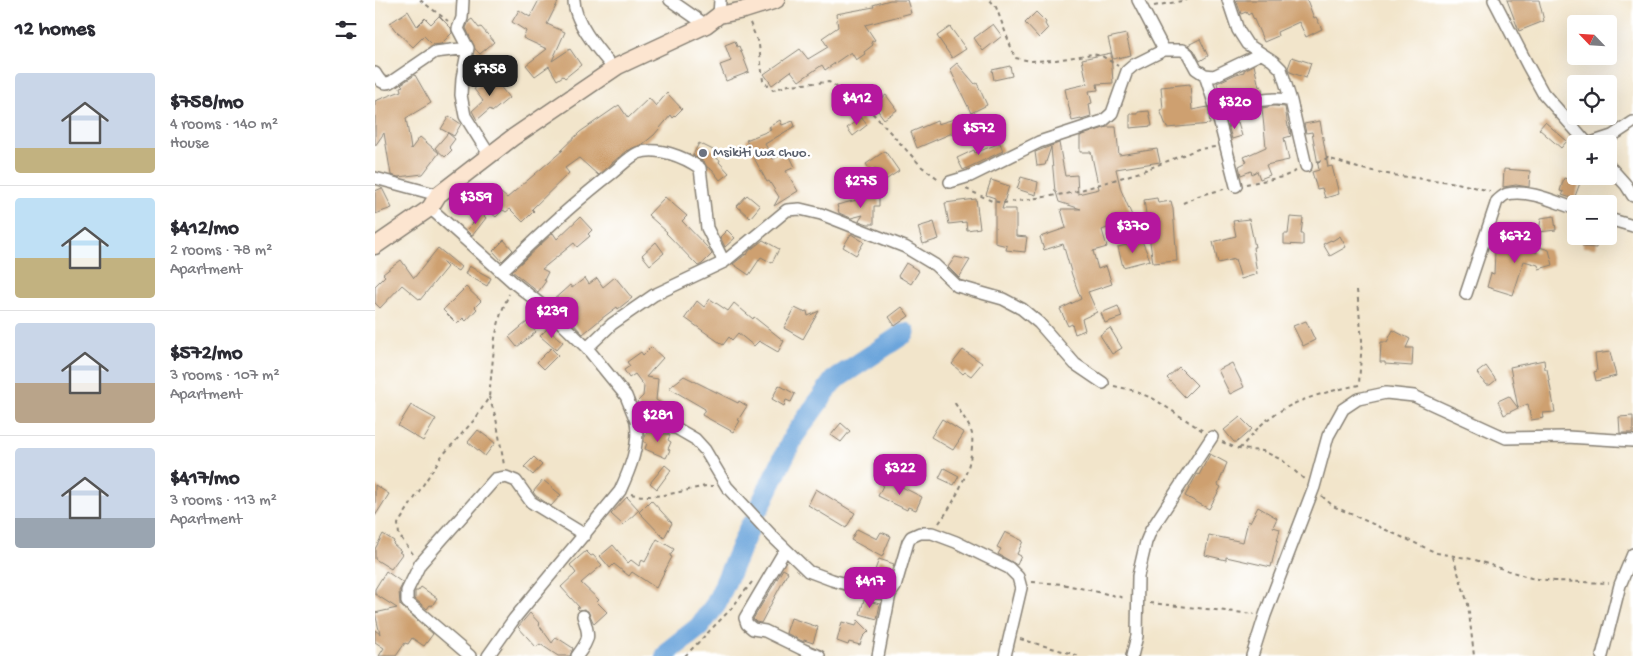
<!DOCTYPE html>
<meta charset="utf-8">
<style>
:root{--surface:#fff;--page:#f2f2f3;--text:#2b2b33;--muted:#7c7c81;--line:#e1e1e2;--accent:#b5179e}
body{margin:0;font-family:"Gochi Hand",sans-serif;background:var(--page);color:var(--text);height:100vh;display:flex;flex-direction:column;font-size:19px;white-space:nowrap}
*{box-sizing:border-box;margin:0}
p{font-size:16px;color:var(--muted)}
.icon{flex:none;width:28px;height:28px;fill:none;stroke:currentColor;stroke-width:2;stroke-linecap:round;stroke-linejoin:round}
.map{position:relative;flex:1;overflow:hidden}
.panel{display:flex;flex-direction:column;background:var(--surface);width:375px}
.panel>*{flex:none}
.needle{width:32px;rotate:295deg}
.tools{position:absolute;left:1192px;top:15px;display:grid;gap:10px}
.tools a{display:grid;place-items:center;width:50px;height:50px;border-radius:5px;background:var(--surface);box-shadow:0 5px 20px #0002;font-size:25px}
.price{position:absolute;translate:-50% -42px;padding:0 11px;border-radius:10px;background:var(--accent);color:#fff;font-size:16px;line-height:32px;filter:drop-shadow(0 1px 2px #0008)}
.price::after{content:'';position:absolute;left:50%;top:30px;width:15px;height:11px;margin-left:-8px;background:inherit;clip-path:polygon(0 0,100% 0,50% 100%)}
.price.current{background:#222;color:#fff}
ul{padding:0;list-style:none}
li{display:flex;align-items:center;gap:15px;height:125px;padding:0 15px}
li+li{border-top:1px solid var(--line)}
li span{display:grid;place-items:center;flex:none;width:140px;height:100px;border-radius:5px;color:#555}
li>.icon{margin-inline-start:auto}
span .icon{width:60px;height:60px;fill:#fffc;stroke-width:1}
li b{font-size:21px}
h2{display:flex;justify-content:space-between;align-items:center;height:60px;padding:0 15px;font-size:21px}
main{display:flex;flex:1;min-height:0}
.map>svg:first-child{display:block}
</style>
<main>
<section class="panel">
<h2>12 homes<svg class="icon" aria-label="filters" viewBox="0 0 24 24"><path d="M4 7h16M4 17h16"/><circle cx="9" cy="7" r="2"/><circle cx="15" cy="17" r="2"/></svg></h2>
<ul>
<li><span style="background:linear-gradient(#c9d6e8 75%,#c2b280 0)"><svg class="icon" aria-label="home" viewBox="0 0 24 24"><path d="M3 11l9-7 9 7M6 9v11h12V9"/></svg></span><div><b>$758/mo</b><p>4 rooms · 140 m²</p><p>House</p></div></li>
<li><span style="background:linear-gradient(#bfe0f5 60%,#c2b280 0)"><svg class="icon" aria-label="home" viewBox="0 0 24 24"><path d="M3 11l9-7 9 7M6 9v11h12V9"/></svg></span><div><b>$412/mo</b><p>2 rooms · 78 m²</p><p>Apartment</p></div></li>
<li><span style="background:linear-gradient(#c9d6e8 60%,#b9a48a 0)"><svg class="icon" aria-label="home" viewBox="0 0 24 24"><path d="M3 11l9-7 9 7M6 9v11h12V9"/></svg></span><div><b>$572/mo</b><p>3 rooms · 107 m²</p><p>Apartment</p></div></li>
<li><span style="background:linear-gradient(#c9d6e8 70%,#9aa5b1 0)"><svg class="icon" aria-label="home" viewBox="0 0 24 24"><path d="M3 11l9-7 9 7M6 9v11h12V9"/></svg></span><div><b>$417/mo</b><p>3 rooms · 113 m²</p><p>Apartment</p></div></li>
</ul>
</section>
<div class="map">
<svg width="1258" height="656" viewBox="0 0 1258 656">
<rect width="100%" height="100%" fill="#fff"/>
<filter id="ink" filterUnits="userSpaceOnUse"><feTurbulence type="fractalNoise" baseFrequency=".02" numOctaves="2"/><feDisplacementMap in="SourceGraphic" scale="10" xChannelSelector="R" yChannelSelector="G"/><feConvolveMatrix kernelMatrix="1 2 1 2 8 2 1 2 1" color-interpolation-filters="sRGB"/></filter>
<filter id="wash" filterUnits="userSpaceOnUse"><feTurbulence type="fractalNoise" baseFrequency=".0096" numOctaves="4" result="noise"/><feDisplacementMap in="SourceGraphic" scale="20" xChannelSelector="R" yChannelSelector="G"/><feGaussianBlur stdDeviation="1.12" result="paint"/><feColorMatrix in="noise" values="0 0 0 0 0 0 0 0 0 0 0 0 0 0 0 0 0 1.4 0 .05"/><feComposite in="paint" operator="in"/></filter>
<g filter="url(#wash)">
<rect width="100%" height="100%" fill="#f2e5cb"/>
<g fill="none" stroke-linecap="round" stroke-linejoin="round">
<!-- river -->
<path stroke="#6ca5db" stroke-width="21" d="M384 508 419 436 459 380 530 333
M291 656 296 649 324 627 341 604 375 526"/>
</g>
<g id="blocks">
<!-- building -->
<path fill="#cea070" d="M164 0H184L172 24 190 32 177 61 195 49 206 65 190 78 188 76 182 80 174 66 160 76 151 65 172 49 148 38 151 31 137 22 144 10 155 17Z
M515 0H532L536 13 490 25 500 40 496 42 498 45 489 52 490 54 481 60 476 52 450 70 447 65 424 81 416 71 397 85 389 74 425 49 433 59 453 47 447 38 463 27 461 14 499 7 498 5Z
M861 0H932L939 18 941 17 947 29 931 37 924 22 902 32 903 36 889 42 876 13 873 15 871 12 866 14Z
M1132 0H1164L1169 21 1144 31Z
M33 11 42 26 50 18 56 24 64 16 76 28 77 33 66 44 58 45 49 36 38 47 20 30 15 23Z
M661 12 671 22 670 24 673 29 664 38 650 23Z
M97 19 104 28 106 27 119 42 105 54 100 49 91 28 94 21Z
M618 24 627 36 608 51 599 38Z
M575 27 591 49 577 58 562 36Z
M751 34 756 55 738 59 733 38Z
M825 39 833 56 825 61 819 50 813 45Z
M360 41 362 47 364 46 374 72 351 81 345 65 356 61 350 45Z
M736 53 738 83 722 84 723 90 714 91 717 103 714 104 716 117 706 120V119L697 121 690 89 712 84 707 59Z
M917 57 936 63 931 78 915 72 913 68Z
M582 63 600 84 602 83 612 105 596 113 575 69Z
M879 65 884 87 886 86 888 92 847 102 842 83 861 74 869 72V70Z
M635 66 637 76 619 80 617 70Z
M119 74 124 81 122 82 134 98 117 112 115 109 102 120 97 111 108 101 99 89Z
M40 75 56 103 31 118 36 149 45 137 64 153 48 174 23 177 16 175 9 133 0 146V101L26 91 25 87 28 86 26 84Z
M815 84 817 110 833 107 835 124 792 128 785 110 788 109 786 87Z
M292 93 307 109 298 118 296 115 279 135 268 144 251 151 223 175 204 158 190 168 194 173 157 209 159 211 148 222 135 209 131 212 128 210 121 217 110 208 126 193 132 198 188 150 185 151 205 132 244 105 253 118 274 98 281 106Z
M511 95 522 110 509 119 498 104Z
M899 106 910 107 913 127H914L916 136 909 138 914 160 891 165 895 175 885 179 882 171 877 174 876 171 866 175 864 166 872 162 869 157 891 147 887 108Z
M774 111 777 126 755 128V114H763V112Z
M74 116 86 124 79 136 66 129Z
M486 117 492 125 478 136 472 128Z
M579 119 582 131 542 148 536 132 562 121 563 124Z
M405 120 407 125 418 121 420 126 390 144 398 159 413 152 420 167 411 171 423 191 399 206 404 197 394 181 392 182 379 158 371 140 396 130 394 127Z
M945 121 953 167 957 166 964 194 950 198 947 188 942 189 937 172 944 170 937 132 931 133 929 124Z
M863 122 867 136 857 139 853 125Z
M1170 122 1192 141 1186 148 1164 129Z
M732 127H741L744 155 782 149 785 162 741 169 746 190 758 218 727 230 732 247 718 251 723 269 731 266 737 284 713 292 722 312 707 319 710 330 700 334 697 324 693 326 685 309 706 299 697 275 688 244 669 250 665 237 691 228 686 209H706L684 202 681 192H680L676 147 670 165 662 166 660 152 684 143 690 176 702 175 703 194 724 189 716 152H705V136Z
M73 133 80 139 74 147 77 150 70 157 60 148Z
M324 143 342 152 339 157 345 160 344 162 354 173 345 180 337 170 332 167 329 162 318 155Z
M625 143 628 151 588 170 582 158 599 150 600 153Z
M510 151 524 171 509 181 500 168 496 171 491 164Z
M1129 169 1155 171 1154 187 1141 185 1128 187Z
M646 177 663 182 661 195 642 189Z
M1189 178 1205 183 1199 199 1187 195 1189 192 1185 191Z
M616 180 634 186 627 209H641V236L652 237 650 252 631 250 632 246 620 243V198L611 195Z
M7 188 17 208 0 214V191Z
M500 194V197H504V206H499V224H493L484 221 488 215 476 218 464 213 462 205 482 200V197H498Z
M372 195 385 206 375 218 362 206Z
M290 197 312 216 307 221 333 248 337 254 327 264 323 266 291 233 292 232 273 215Z
M782 198 783 203 796 201 798 209 802 261 778 263 769 200Z
M601 199 605 228 592 230 591 222 574 224 570 203Z
M107 214 111 218 97 236 91 230Z
M1179 216 1181 230 1164 232 1166 218Z
M205 217 217 230 213 234 215 236 202 247 199 243 167 269 173 272 169 280 171 281 163 292 137 271 178 233 182 239Z
M915 217 928 218 926 234H928V245L909 244V234H913Z
M874 219 880 247H878L882 274 866 279 860 259 843 263 838 242 861 236 858 221Z
M559 222 564 239 548 244 543 227Z
M352 230 360 238 350 247 345 237Z
M476 234 489 242 481 255 468 247Z
M965 236 971 247 955 256 948 244 956 240 957 241Z
M1128 236 1162 253 1161 246 1174 250 1178 265 1164 269 1163 265 1149 261 1138 295 1112 287 1116 273 1119 274 1120 251H1121Z
M1207 236H1222L1221 248 1208 247Z
M129 240 138 250 127 261 118 251Z
M388 240 404 249 397 263 386 257 374 275 358 264 371 254 372 255 374 251Z
M767 241 775 260 748 267 743 247Z
M281 242 289 253 275 265 267 255Z
M63 248 86 267 83 271 66 261 72 267 45 300 27 285 5 308 0 303V286L10 276 8 274 26 260 39 278Z
M580 257 595 260 584 278 573 267Z
M531 263 544 271 536 284 523 276Z
M94 266 116 278 112 286 90 274Z
M240 277 257 298 243 309 242 307 226 319 208 334 177 301 195 285 197 288 210 278 214 284 222 278 228 287Z
M91 287 106 301 100 307 102 309 91 321 88 318 82 324 68 310Z
M335 299 353 311 359 303 378 319 379 317 409 341 403 352 384 341 379 346 363 333 357 340 354 337 348 345 310 318 322 301 329 307Z
M743 306 747 317 730 323 726 313Z
M527 307 534 316 520 326 514 317Z
M420 308 428 312 432 311 433 316 444 311 428 339 409 328Z
M931 321 940 340 928 346 918 326Z
M152 322 161 332 142 347 134 337Z
M735 328 747 348 737 354 725 335Z
M172 329 188 342 181 350 165 336Z
M1018 330 1035 339 1031 348H1038L1037 366 1010 364V362H1005L1006 342H1012Z
M276 347 288 358 271 377 283 379 281 400 305 415 302 420 266 414 262 402 268 396 269 386 260 374 254 378 249 370 255 366 252 362 266 352 268 355Z
M176 348 183 355 169 369 162 362Z
M588 350 607 363 596 376 590 372 588 374 577 364Z
M1235 352 1241 376 1221 381 1219 372 1222 371 1220 354Z
M1169 360 1170 369H1172L1180 412 1168 413 1169 418 1156 420 1153 404 1143 408 1135 367Z
M857 363 869 387 855 394 843 370Z
M1111 366 1121 380 1115 385H1112L1102 373Z
M804 367 822 385 810 397 792 378Z
M309 376 363 403 364 401 372 406 363 420 365 421 358 432 327 415 330 409 294 388Z
M404 385 420 394 416 402 411 400 409 406 397 399Z
M1134 396 1143 408 1129 415 1123 401Z
M36 405 61 419 48 441 23 426Z
M1258 416V433H1245L1244 417Z
M865 417 877 429 862 442H859L849 430Z
M567 419 589 433 578 450 556 437Z
M466 423 475 431 466 442 456 435Z
M103 430 120 443 110 456 93 442Z
M273 431 295 435 293 440 296 442 293 449 295 450 291 458 270 449 272 443 269 442V439Z
M835 454 852 463 843 485 846 487 834 509 810 496 822 474 824 475Z
M159 457 167 465 158 475 149 467Z
M290 465 296 470 282 489 275 483Z
M569 468 584 476 579 485 564 478Z
M511 479 547 497 541 510 533 507 532 510 503 496Z
M168 480 186 495 176 506 161 496 158 492Z
M0 485 14 494 0 516Z
M441 489 480 513 471 528 433 505Z
M252 497 264 510 248 525 236 514Z
M276 500 297 523 289 538 264 512Z
M883 507 902 518 898 527 905 529 896 567 851 557V560L830 555 834 535 868 542 873 521 875 522Z
M482 529 502 539 506 532 516 536 507 557 476 540Z
M630 532 648 541 642 554 646 556 642 565 623 554 626 549 622 547Z
M8 534 19 541 18 544 26 551 24 552 27 554 16 569 0 559V549Z
M282 539 299 549 295 556 297 557 281 588 257 572 254 576 239 564 235 568 225 556 238 545 253 563 256 560 264 566 267 560 270 562Z
M211 551 216 556 218 555 227 565 206 583 224 600 222 602 232 612 219 624 213 611 209 609 204 610 202 608 204 607 186 587 201 573 195 565Z
M504 559 519 564 511 586H503L497 583 501 573H499Z
M408 569 413 572 386 623 381 622 378 619Z
M11 571 28 583 24 591 25 605 58 634 49 646 37 638 33 644 30 643 21 656H4L9 648 0 642V630L5 634 0 613 22 608 0 594V589Z
M46 587 62 598 57 606 55 605 52 609 40 599V591H43Z
M489 600 505 604 502 619 485 614Z
M155 613 165 624 164 625 177 643 181 637 198 648 195 656H183L165 644 161 647 143 627Z
M416 618 443 627 438 643 429 640V642L411 633Z
M483 620 494 631 488 637 485 645 474 642 473 645 462 641 467 622 481 626Z"/>
</g>
</g>
<g filter="url(#ink)">
<use href="#blocks" fill-opacity="0" stroke="#878074" stroke-width="1"/>
<g fill="none" stroke-linecap="round" stroke-linejoin="round">
<defs>
<path id="street" d="M88 0 87 18 83 29 93 48 87 78 86 95 90 116 115 156
M199 0C199 23 225 52 239 69
M295 0 331 25
M763 0 789 50
M853 0 863 30 872 44 898 61 906 69 916 101 931 166
M1119 0 1152 64 1168 93 1213 144
M344 15 345 0
M0 73C4 80 7 85 16 82L60 52 93 48
M830 75 842 112 861 186
M842 112C863 106 895 94 916 101
M1213 144 1237 136 1258 122
M1234 166 1251 185 1258 196
M0 178 63 195
M575 182 595 176 664 142 728 121 737 113 752 71 759 65 789 50H808L813 54 821 69 830 75 839 76 885 54
M55 208 139 283 173 310 212 348 251 396 261 421 301 428 320 439 330 450 352 487 398 537 433 571 457 580 502 593 515 594 520 587 533 542 536 537 545 533H557L581 542 634 568 643 577 646 588 630 656
M1234 219 1258 226
M127 271C162 237 197 204 236 174 244 168 254 157 263 153 283 146 309 157 325 168L332 228 349 262
M1091 294 1122 201C1125 199 1128 195 1132 194 1154 189 1180 202 1201 209
M212 348 237 324 279 295 349 262 412 210 425 209 446 214 530 247 560 265 582 286 628 299 647 309 664 323 700 364 728 383
M410 550 370 618 372 624 378 629 390 631 429 650 444 656
M95 656 32 602V591L45 564 120 479 131 477 141 481 156 502 210 535
M113 656 139 619 245 491C255 469 265 445 261 421
M202 656C215 639 215 636 208 616
M503 656 515 594
M757 656 762 636 763 576 771 542 776 530 837 437
M877 656 890 615 939 487 953 436 968 409 983 399 1011 393 1039 396 1131 438 1192 437 1258 441
M1227 656 1245 585 1258 554"/>
<path id="secondary" d="M0 246 55 208 63 195 137 138 243 66 331 25 344 15 369 10 401 0"/>
</defs>
<!-- street casing -->
<use href="#street" stroke="#878074" stroke-width="14"/>
<!-- secondary casing -->
<use href="#secondary" stroke="#878074" stroke-width="19"/>
<!-- path -->
<path stroke="#878074" stroke-width="2" stroke-dasharray="4 4" stroke-linecap="butt" d="M45 0 73 21
M615 0 621 7 640 58 656 61 681 60 717 54 727 56 743 66
M779 6 812 0
M375 23 384 45 388 81 398 90 414 85 454 82 490 105 547 167 565 180
M942 162 953 158 983 168 1017 175 1082 183 1115 191
M871 184 908 177 921 171
M591 189 617 201 628 203 696 193 765 172 823 149 840 147
M808 203 823 196 849 189
M982 290 987 340 984 384
M739 386 757 390 779 399 828 431
M114 397 121 418 129 465
M847 442 864 449 888 451 907 460 929 479
M864 449C871 442 878 433 885 426 911 401 950 392 984 385
M256 494C281 500 306 491 331 486H338
M947 496 958 506 1062 553 1097 559 1156 578 1180 581 1234 583
M564 523C581 501 600 463 597 434 595 425 583 409 578 400
M38 554 24 535 23 524 66 457 101 418 114 397 120 338 126 313 134 294
M1078 557 1093 604 1099 656
M657 582 687 584 750 598
M775 603 879 614
M645 639 705 656
M310 656 356 609 377 582"/>
<!-- street -->
<use href="#street" stroke="#fff" stroke-width="11"/>
<!-- secondary -->
<use href="#secondary" stroke="#fce5d0" stroke-width="16"/>
</g>
</g>
<!-- markers -->
<circle fill="#6b7280" stroke="#fff" stroke-width="2" cx="328" cy="153" r="5"/>
<g text-anchor="middle" dominant-baseline="central" stroke-width="5" stroke-linejoin="round" paint-order="stroke">
<!-- worship labels -->
<g font-size="15" fill="#5b616d" stroke="#fff" text-anchor="start">
<text x="338" y="153">Msikiti wa chuo.</text>
</g>
</g>
</svg>
<div class="tools">
<a><svg class="needle" viewBox="-14 -14 28 28"><path d="M0-13l5 13h-10z" fill="#e53935"/><path d="M0 13l5-13h-10z" fill="#7c7c81"/></svg></a>
<a><svg class="icon" aria-label="locate" viewBox="0 0 24 24"><circle cx="12" cy="12" r="6"/><path d="M12 2v4M12 18v4M2 12h4M18 12h4"/></svg></a>
<a>+</a>
<a>−</a>
</div>
<b class="price current" style="left:115px;top:97px">$758</b>
<b class="price" style="left:482px;top:126px">$412</b>
<b class="price" style="left:860px;top:130px">$320</b>
<b class="price" style="left:604px;top:156px">$572</b>
<b class="price" style="left:486px;top:209px">$275</b>
<b class="price" style="left:101px;top:225px">$359</b>
<b class="price" style="left:758px;top:254px">$370</b>
<b class="price" style="left:1140px;top:264px">$672</b>
<b class="price" style="left:177px;top:339px">$239</b>
<b class="price" style="left:283px;top:443px">$281</b>
<b class="price" style="left:525px;top:496px">$322</b>
<b class="price" style="left:495px;top:609px">$417</b>
</div>
</main>
